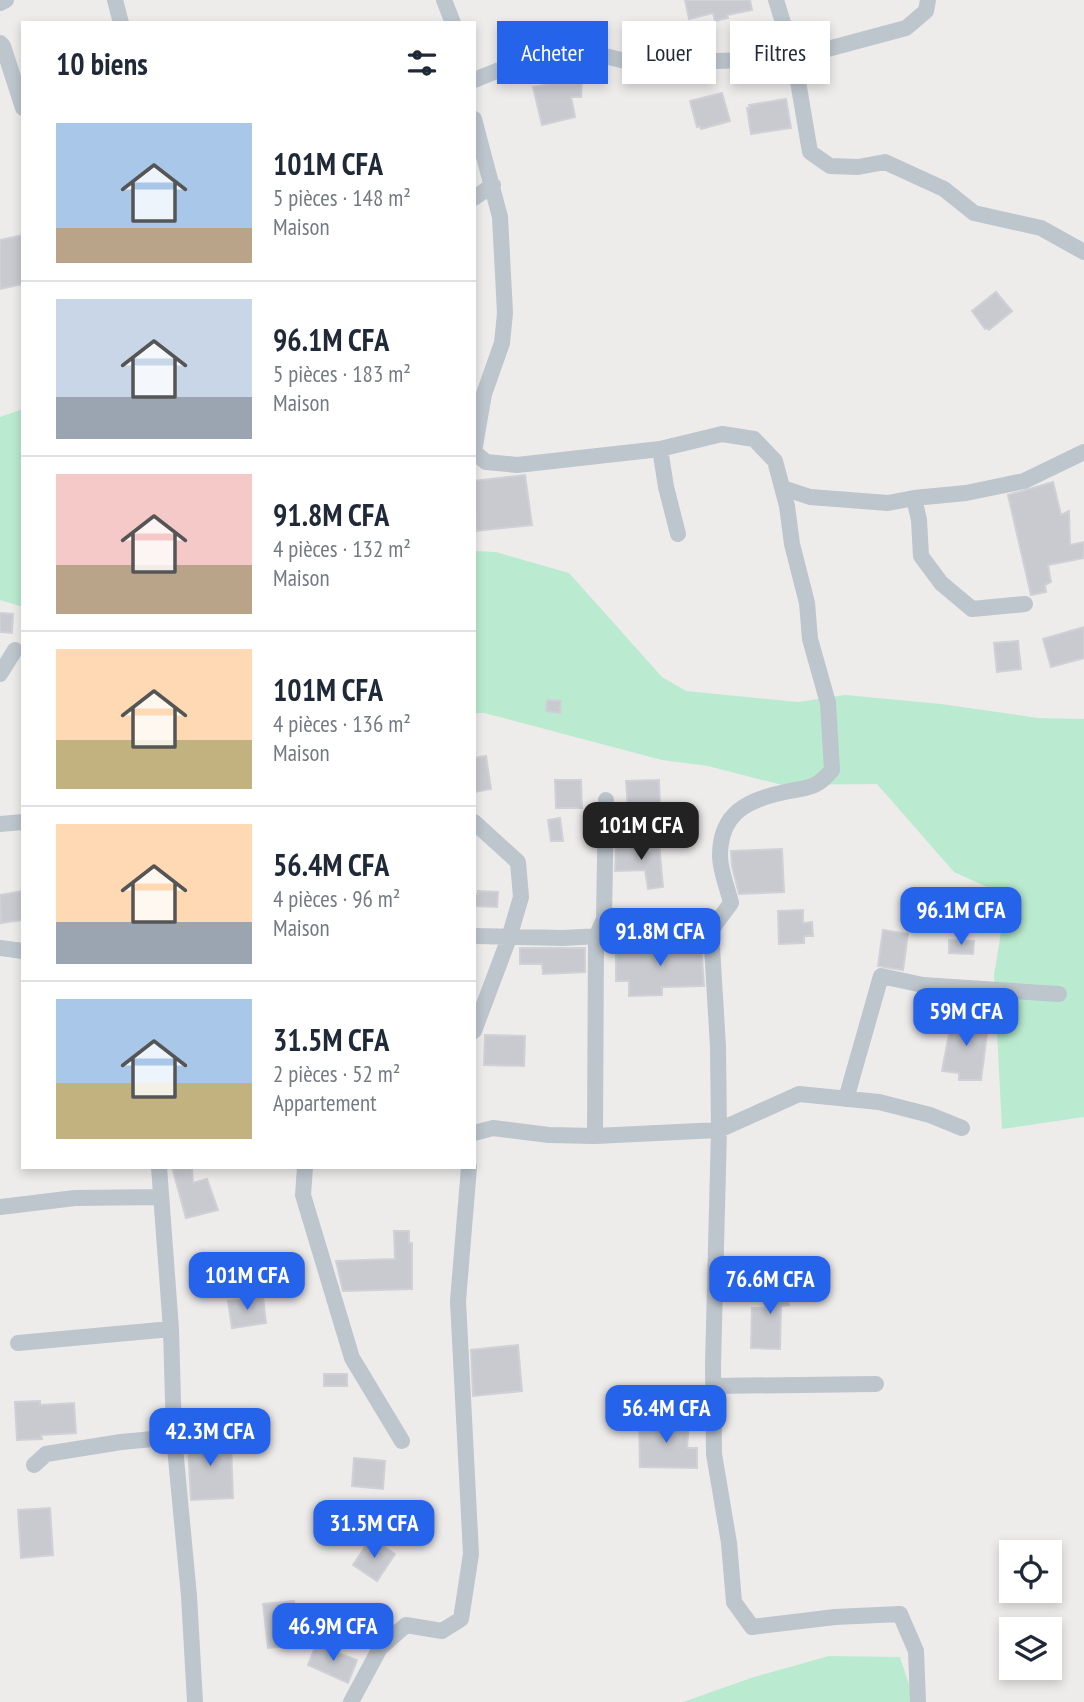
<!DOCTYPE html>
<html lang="fr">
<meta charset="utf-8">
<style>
:root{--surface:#fff;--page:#f6f6f7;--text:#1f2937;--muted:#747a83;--line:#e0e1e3;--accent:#2563eb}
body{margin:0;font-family:"PT Sans Narrow",sans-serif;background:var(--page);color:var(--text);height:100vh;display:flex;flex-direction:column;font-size:26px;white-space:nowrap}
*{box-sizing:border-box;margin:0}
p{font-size:23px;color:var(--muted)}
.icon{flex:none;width:38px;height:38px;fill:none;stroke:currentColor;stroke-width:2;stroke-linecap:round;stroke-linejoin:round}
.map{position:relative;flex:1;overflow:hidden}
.panel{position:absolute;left:21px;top:21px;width:455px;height:1148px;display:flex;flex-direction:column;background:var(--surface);border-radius:0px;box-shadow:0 4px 10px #0003}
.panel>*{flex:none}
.guide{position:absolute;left:497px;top:21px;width:481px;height:63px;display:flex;gap:14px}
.controls{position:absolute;left:999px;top:1540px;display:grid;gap:14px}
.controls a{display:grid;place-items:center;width:63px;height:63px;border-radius:0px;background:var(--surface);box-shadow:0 4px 10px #0003;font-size:35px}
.price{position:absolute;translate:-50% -60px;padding:0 16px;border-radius:14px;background:var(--accent);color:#fff;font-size:23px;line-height:46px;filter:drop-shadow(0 2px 4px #0008)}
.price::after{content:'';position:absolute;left:50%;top:42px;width:21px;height:16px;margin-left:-10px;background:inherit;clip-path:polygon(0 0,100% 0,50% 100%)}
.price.current{background:#222;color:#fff}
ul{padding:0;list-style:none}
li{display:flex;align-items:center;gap:21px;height:175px;padding:0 35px}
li+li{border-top:2px solid var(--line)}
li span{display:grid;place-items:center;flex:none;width:196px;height:140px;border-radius:0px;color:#555}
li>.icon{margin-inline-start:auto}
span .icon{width:84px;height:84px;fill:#fffc;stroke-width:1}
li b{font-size:30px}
h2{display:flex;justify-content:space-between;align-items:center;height:84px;padding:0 35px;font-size:30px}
.pill{padding:0 24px;border-radius:0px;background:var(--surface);box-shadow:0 4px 10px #0003;font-size:24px;line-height:63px}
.pill.current{background:var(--accent);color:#fff}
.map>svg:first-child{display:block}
</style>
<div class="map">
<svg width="1084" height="1702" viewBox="0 0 1084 1702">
<rect width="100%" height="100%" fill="#eeebeb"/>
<!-- green -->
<path fill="#baebd0" d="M23 409V607L0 600V417Z
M474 551 496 552 569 573 662 677 686 691 798 702 845 695 941 704 1038 718 1084 719V1117L1002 1129 994 975 1007 896 954 872 877 784 782 785 708 766 662 760 484 713H474Z
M829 1656 900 1657 915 1702H683L754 1677Z"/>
<!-- building -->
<path fill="#c8cad0" stroke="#cfd1d7" stroke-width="2" d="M685 0H750L752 10 727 15 728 18 715 21 713 13 689 19Z
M568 77H582L581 97H571L575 117 542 125 533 87 568 81Z
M722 93 730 121 701 129 700 126 697 127 690 101Z
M786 99 791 128 751 134 747 108H750L749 105Z
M23 235V284L0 289V240Z
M996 292 1012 311 989 330 987 328 985 329 972 311Z
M525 475 532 525 476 531 474 481Z
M1053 482 1061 515 1069 511 1070 545 1084 542V558L1048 565 1051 582 1045 585 1046 592 1031 595 1008 495Z
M0 613 13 614 12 633 0 632Z
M1084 627V658L1051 667 1043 639Z
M1018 641 1021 669 997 672 994 643Z
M547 700 561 701 560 713 546 711Z
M486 756 491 789 474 792V758Z
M555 780H581L582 808H556Z
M659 780 660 808 628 809 626 781Z
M560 818 563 841H551L548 820Z
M659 843 663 887 648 889 645 870 615 871 616 845Z
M782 849 784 892 739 894 732 866 731 851Z
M23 891V920L1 923 0 895Z
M478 891 498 892 497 907 474 906V894H478Z
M803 910V923L812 922 813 936H804V943L779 944 778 911Z
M883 930 908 934 903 970 878 966Z
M949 940 974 941 973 954 949 953Z
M701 943 704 986 662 987V995L629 996V981H616V948H664V944Z
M520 948H585V972L543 974 542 964H520Z
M953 1013 977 1017 976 1024 988 1026 981 1080H959V1073L942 1071Z
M485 1035 525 1036 524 1066 484 1065Z
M172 1167H192L193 1183 207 1179 218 1210 186 1218Z
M394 1231H409V1243H412V1289L343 1291 336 1261 395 1259Z
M765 1279H788L789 1305 781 1306 780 1349 751 1348 752 1308H765Z
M263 1297 266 1323 232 1328 228 1301Z
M518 1345 522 1391 473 1396 471 1350Z
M324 1374H347V1386H324Z
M40 1401V1405L74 1403 76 1433 41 1435 42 1439 17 1440 15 1402Z
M196 1419H208V1446L231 1445 233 1498 191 1500 188 1447H197Z
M639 1419 689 1421 687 1448H697V1468L640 1467Z
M354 1458 385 1461 383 1489 352 1486Z
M50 1508 53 1555 21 1558 18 1510Z
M371 1538 395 1554 377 1581 353 1565Z
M294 1601 298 1645 268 1648 263 1604Z
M316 1645 357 1660 348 1683 308 1665Z"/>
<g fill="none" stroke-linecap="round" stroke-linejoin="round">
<!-- street -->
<path stroke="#bdc5cd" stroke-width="16" d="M115 0 121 23
M444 0 453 23
M776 0 794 58 810 152 830 166 858 167 885 162 944 189 974 213 1041 228 1084 252
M0 3 6 0
M0 43 3 46 23 108
M474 80 527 59 585 51 637 64 794 58 906 28 926 11 928 0
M474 119 500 217 505 313 502 343 484 394 474 452 486 462 517 465 660 449 722 434 754 439 775 461 787 506 792 544 807 603 810 639 828 703 832 770C816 789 809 787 785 792 747 800 720 813 720 856 720 871 728 889 731 903L711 930 718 1047 719 1130 713 1365 714 1454 729 1543 734 1602 752 1627 835 1617 900 1614 916 1651 918 1702
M474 198 493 185
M660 449 666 487 678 534
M783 488 810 497 888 503 914 498 966 493 1024 481 1084 452
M914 498 919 520 921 556 941 583 972 609 1025 604
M0 674 15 650
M474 822 518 862 521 897 509 938 474 1031
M0 824 23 822
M474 936 563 938 711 930
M0 948 23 951
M846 1099 881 976 923 985 1059 994
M474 1133 493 1128 549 1135 595 1136 719 1130 799 1094 879 1102 930 1115 962 1128
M595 1136 596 937 604 919 606 800
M159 1167 171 1329 174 1437 189 1596 195 1702
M305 1167 303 1195 352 1358 402 1441
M0 1207 75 1198 161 1197
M18 1343 171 1329
M713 1386 876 1384
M34 1465 46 1454 121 1442 174 1437
M351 1702 380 1648 406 1625 442 1631 461 1619 471 1554 458 1301 469 1167"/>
</g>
</svg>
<div class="controls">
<a><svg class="icon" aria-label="locate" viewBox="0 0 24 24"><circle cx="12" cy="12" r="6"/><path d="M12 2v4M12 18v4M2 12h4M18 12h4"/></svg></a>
<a><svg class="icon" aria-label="layers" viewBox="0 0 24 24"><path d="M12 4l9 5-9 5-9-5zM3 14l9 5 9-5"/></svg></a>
</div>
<b class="price current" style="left:641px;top:862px">101M CFA</b>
<b class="price" style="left:961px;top:947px">96.1M CFA</b>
<b class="price" style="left:660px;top:968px">91.8M CFA</b>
<b class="price" style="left:966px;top:1048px">59M CFA</b>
<b class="price" style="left:247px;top:1312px">101M CFA</b>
<b class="price" style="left:770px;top:1316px">76.6M CFA</b>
<b class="price" style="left:666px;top:1445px">56.4M CFA</b>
<b class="price" style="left:210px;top:1468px">42.3M CFA</b>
<b class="price" style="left:374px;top:1560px">31.5M CFA</b>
<b class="price" style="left:333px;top:1663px">46.9M CFA</b>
<div class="guide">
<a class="pill current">Acheter</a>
<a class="pill">Louer</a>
<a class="pill">Filtres</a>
</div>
<section class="panel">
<h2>10 biens<svg class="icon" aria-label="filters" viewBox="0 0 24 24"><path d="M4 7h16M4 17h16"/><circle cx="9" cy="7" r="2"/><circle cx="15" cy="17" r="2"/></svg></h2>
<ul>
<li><span style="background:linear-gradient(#a9c7e8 75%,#b9a48a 0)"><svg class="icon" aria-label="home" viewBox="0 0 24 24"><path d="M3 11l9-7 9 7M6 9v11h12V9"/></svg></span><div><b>101M CFA</b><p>5 pièces · 148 m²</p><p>Maison</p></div></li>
<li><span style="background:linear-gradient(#c9d6e8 70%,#9aa5b1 0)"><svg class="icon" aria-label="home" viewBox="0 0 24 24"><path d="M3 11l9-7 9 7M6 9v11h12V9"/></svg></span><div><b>96.1M CFA</b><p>5 pièces · 183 m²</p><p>Maison</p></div></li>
<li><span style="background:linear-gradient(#f6c9c9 65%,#b9a48a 0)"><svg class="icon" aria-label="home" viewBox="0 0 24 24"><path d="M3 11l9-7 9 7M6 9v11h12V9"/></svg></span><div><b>91.8M CFA</b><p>4 pièces · 132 m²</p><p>Maison</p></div></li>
<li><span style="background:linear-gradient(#ffd9b3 65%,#c2b280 0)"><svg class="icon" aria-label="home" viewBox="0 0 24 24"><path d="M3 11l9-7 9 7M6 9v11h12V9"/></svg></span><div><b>101M CFA</b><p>4 pièces · 136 m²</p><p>Maison</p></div></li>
<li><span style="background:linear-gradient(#ffd9b3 70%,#9aa5b1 0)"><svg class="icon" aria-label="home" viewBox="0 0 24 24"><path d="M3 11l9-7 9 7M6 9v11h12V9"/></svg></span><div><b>56.4M CFA</b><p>4 pièces · 96 m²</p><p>Maison</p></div></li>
<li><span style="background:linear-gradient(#a9c7e8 60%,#c2b280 0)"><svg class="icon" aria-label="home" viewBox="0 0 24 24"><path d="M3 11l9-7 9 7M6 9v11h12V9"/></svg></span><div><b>31.5M CFA</b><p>2 pièces · 52 m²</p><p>Appartement</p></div></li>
</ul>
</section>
</div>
